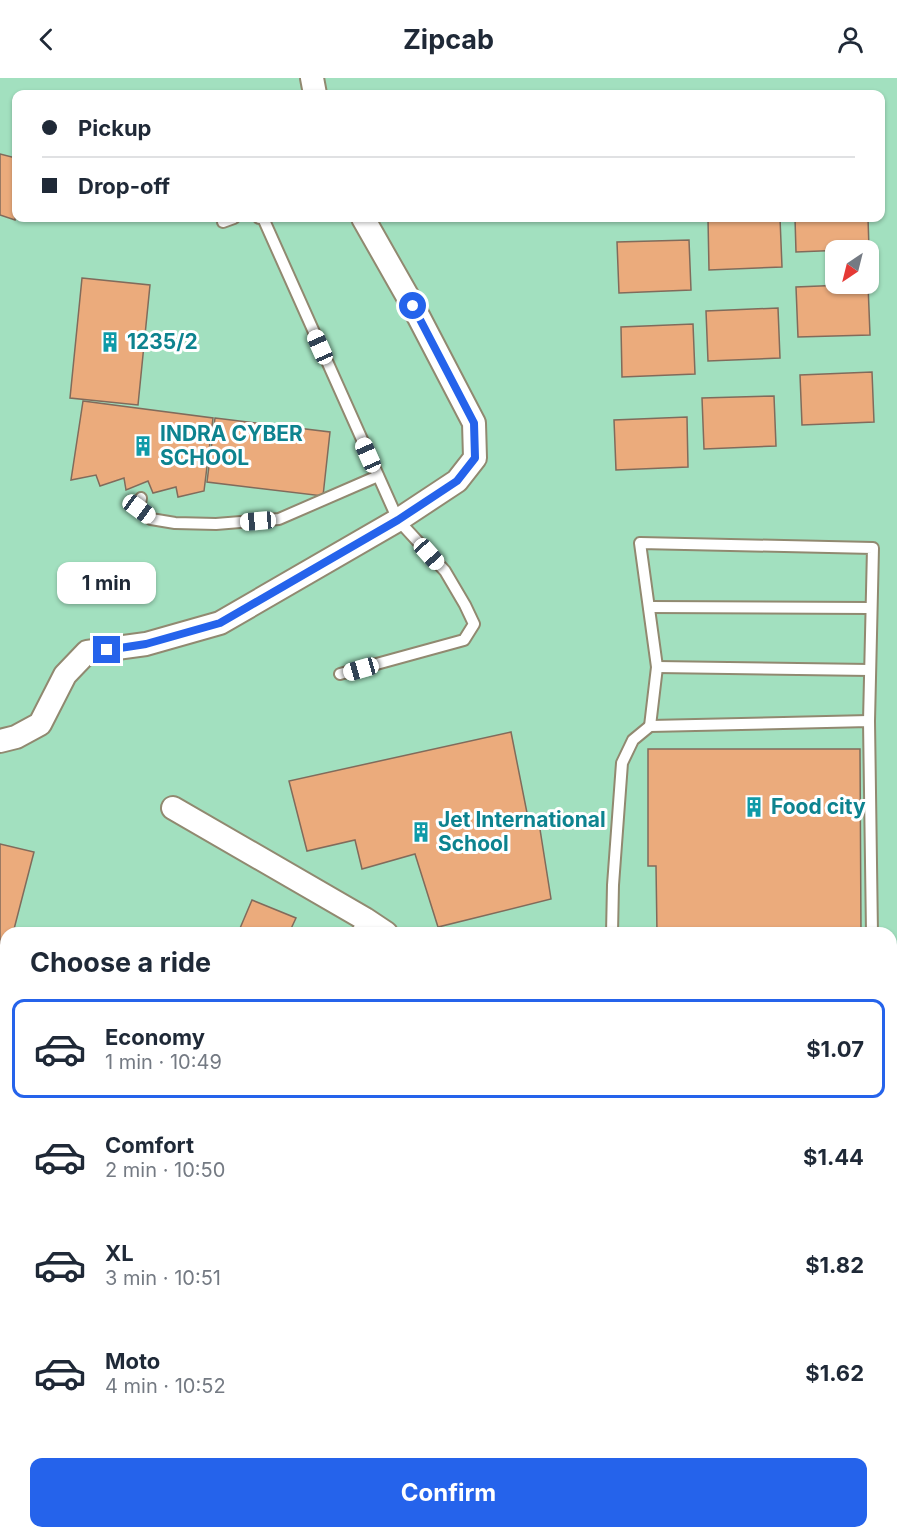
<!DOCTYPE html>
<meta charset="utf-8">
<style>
:root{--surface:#fff;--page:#f2f2f3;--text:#1f2937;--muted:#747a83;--line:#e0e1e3;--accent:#2563eb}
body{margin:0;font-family:Inter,sans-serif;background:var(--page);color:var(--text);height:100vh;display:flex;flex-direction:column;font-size:22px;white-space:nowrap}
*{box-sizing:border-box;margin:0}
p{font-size:20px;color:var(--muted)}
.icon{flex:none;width:33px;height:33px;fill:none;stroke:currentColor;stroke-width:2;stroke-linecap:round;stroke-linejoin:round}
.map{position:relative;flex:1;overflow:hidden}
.details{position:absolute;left:0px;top:849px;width:897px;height:612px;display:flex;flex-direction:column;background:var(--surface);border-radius:18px 18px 0 0;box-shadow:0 2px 4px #0004}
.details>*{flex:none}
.guide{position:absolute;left:12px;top:12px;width:873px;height:132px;border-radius:12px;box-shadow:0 2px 4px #0004;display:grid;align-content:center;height:132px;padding:0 30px;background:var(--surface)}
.needle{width:39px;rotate:215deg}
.controls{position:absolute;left:825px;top:162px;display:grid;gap:12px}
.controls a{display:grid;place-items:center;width:54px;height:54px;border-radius:12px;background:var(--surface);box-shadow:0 2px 4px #0004;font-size:30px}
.end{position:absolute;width:27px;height:27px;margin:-14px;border:8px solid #2563eb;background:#fff;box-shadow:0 0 0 3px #fff}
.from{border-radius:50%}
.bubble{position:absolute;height:42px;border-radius:12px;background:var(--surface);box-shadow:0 2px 4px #0004;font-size:20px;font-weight:700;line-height:42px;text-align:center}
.car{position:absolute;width:18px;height:36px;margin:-18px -9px;border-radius:8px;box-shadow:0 0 4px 2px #0007;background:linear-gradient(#fff 24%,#345 0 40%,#fff 0 76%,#345 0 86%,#fff 0)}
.guide b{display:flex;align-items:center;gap:21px;height:57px;font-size:22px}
.guide b+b{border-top:2px solid var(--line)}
.guide i{width:15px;height:15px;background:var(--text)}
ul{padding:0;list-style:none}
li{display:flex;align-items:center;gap:18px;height:99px;margin:0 12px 9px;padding:0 18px;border:3px solid transparent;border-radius:12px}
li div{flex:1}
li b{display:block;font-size:22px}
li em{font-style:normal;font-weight:700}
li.current{border-color:var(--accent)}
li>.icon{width:54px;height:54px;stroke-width:1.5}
h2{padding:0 30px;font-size:27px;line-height:72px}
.button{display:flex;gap:12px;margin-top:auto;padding:12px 30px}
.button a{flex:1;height:69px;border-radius:12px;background:var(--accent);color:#fff;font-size:24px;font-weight:700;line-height:69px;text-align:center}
header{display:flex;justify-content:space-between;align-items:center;height:78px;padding:0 30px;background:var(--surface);font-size:27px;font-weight:700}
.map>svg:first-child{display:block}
.green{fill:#a2e0bf;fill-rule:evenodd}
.building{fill:#ebab7c;stroke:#816b5b;stroke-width:1.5}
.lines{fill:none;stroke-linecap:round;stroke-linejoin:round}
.lane-casing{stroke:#918970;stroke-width:14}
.street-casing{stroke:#918970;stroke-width:26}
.lane{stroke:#fff;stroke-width:10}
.street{stroke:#fff;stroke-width:22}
.route{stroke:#2563eb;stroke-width:8}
.labels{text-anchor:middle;stroke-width:6;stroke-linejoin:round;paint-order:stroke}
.culture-label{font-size:21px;font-weight:bold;fill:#0d838f;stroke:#fff;text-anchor:start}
</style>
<header><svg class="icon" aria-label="back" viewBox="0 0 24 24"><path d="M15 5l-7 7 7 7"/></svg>Zipcab<svg class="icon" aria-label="person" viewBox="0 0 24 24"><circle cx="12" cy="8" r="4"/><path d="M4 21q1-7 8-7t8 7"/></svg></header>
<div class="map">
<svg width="897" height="1461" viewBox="0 0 897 1461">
<rect width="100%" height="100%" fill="#faf1d6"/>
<path class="green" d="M0,0h897v1461h-897zM16,16h864v124h-864zM836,172h32v34h-32zM6,855h885v600h-885z"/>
<g class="building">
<polygon points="0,76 16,80 16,135 15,142 0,137"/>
<polygon points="780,140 782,189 709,192 708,141"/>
<polygon points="795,140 868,140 869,171 796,174"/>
<polygon points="689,162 691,212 619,215 617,164"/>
<polygon points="82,200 150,207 138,327 70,320"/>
<polygon points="868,206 870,257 798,259 796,209"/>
<polygon points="778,230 780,280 708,283 706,233"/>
<polygon points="693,246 695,296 622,299 621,249"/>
<polygon points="872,294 874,344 802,347 800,297"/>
<polygon points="774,318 776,368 704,371 702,320"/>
<polygon points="83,323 213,340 204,413 178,419 176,409 153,415 148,403 126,412 124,400 100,408 96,397 71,402"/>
<polygon points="687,339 688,389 616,392 614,342"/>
<polygon points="215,340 330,354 323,418 207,404"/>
<polygon points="511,654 529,745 539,745 551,821 438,849 415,776 362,791 355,762 307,773 289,703"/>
<polygon points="648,671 860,671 861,855 657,855 656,788 648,788"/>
<polygon points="0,766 34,774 13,855 6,855 6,883 0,906"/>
<polygon points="252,822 296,840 289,855 238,855"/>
<polygon points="0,1012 6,1014 6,1145 0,1169"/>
<polygon points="158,1455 384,1455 384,1461 159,1461"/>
<polygon points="384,1455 476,1455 470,1461 384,1461"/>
</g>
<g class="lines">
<g class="lane-casing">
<g id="lane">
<polyline points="259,140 263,140 398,442 445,493 465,527 474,546 464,562 340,596"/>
<polyline points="223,144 234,140"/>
<polyline points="141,420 139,431 151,441 175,445 216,446 279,441 378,398"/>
<polyline points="649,529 871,530"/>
<polyline points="657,589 870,592"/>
<polyline points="650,648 657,589 640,465 873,470 869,643"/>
<polyline points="356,855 365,841"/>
<polyline points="612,855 613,807 622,685 633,662 650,648 869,643 872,855"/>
<polyline points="587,1461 587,1455"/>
</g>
</g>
<g class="street-casing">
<g id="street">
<polyline points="312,0 315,16"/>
<polyline points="0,663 16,659 40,646 65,597 87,574 146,566 220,545 398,442 457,403 475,380 474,345 413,228 363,140"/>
<polyline points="173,730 365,841 386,855"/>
<polyline points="891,1449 897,1449"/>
<polyline points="117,1455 117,1461"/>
<polyline points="534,1461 534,1455"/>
<polyline points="851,1461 862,1455"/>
</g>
</g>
<use href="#lane" class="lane"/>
<use href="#street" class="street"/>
</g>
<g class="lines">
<polyline class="route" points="107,572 146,566 220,545 398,442 457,403 475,380 474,345 413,228"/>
</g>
<defs>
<g id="building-bare" transform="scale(1.62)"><path d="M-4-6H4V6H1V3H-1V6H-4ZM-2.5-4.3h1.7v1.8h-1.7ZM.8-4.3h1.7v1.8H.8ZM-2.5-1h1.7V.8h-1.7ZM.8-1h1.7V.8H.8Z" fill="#0f9aa8" stroke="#fff" stroke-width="2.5" paint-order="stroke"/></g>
</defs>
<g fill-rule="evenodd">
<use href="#building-bare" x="110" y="264"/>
<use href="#building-bare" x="143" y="368"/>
<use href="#building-bare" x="754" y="729"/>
<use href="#building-bare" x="421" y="754"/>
</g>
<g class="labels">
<g class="culture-label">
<text x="127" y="271">1235/2</text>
<text x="160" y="363">INDRA CYBER<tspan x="160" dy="24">SCHOOL</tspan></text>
<text x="771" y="736">Food city</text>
<text x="438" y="749">Jet International<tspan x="438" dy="24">School</tspan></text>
</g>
</g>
</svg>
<div class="controls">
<a><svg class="needle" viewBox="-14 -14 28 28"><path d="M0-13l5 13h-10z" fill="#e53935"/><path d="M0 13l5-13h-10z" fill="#747a83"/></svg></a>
</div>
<i class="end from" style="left:413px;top:228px"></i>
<i class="end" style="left:107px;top:572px"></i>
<div class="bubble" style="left:57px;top:484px;width:99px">1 min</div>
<i class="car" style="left:320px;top:269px;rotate:336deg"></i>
<i class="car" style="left:368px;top:377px;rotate:336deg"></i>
<i class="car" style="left:139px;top:431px;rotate:126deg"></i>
<i class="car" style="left:258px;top:443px;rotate:265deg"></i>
<i class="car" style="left:429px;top:476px;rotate:138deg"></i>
<i class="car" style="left:361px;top:591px;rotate:254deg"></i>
<div class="guide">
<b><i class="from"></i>Pickup</b>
<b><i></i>Drop-off</b>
</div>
<section class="details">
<h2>Choose a ride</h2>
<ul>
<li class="current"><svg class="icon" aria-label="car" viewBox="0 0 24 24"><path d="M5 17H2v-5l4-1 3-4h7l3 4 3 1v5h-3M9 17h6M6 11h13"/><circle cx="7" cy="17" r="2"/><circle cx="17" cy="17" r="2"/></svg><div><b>Economy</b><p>1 min · 10:49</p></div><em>$1.07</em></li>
<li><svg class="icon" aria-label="car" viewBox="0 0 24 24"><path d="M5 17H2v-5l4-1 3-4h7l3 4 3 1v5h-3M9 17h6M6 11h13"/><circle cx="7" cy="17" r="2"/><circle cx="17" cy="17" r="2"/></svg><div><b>Comfort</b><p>2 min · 10:50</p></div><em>$1.44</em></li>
<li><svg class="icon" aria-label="car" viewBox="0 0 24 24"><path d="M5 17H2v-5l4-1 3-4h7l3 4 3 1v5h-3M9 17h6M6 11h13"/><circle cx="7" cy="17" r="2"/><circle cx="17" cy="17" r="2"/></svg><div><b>XL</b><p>3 min · 10:51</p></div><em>$1.82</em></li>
<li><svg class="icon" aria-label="car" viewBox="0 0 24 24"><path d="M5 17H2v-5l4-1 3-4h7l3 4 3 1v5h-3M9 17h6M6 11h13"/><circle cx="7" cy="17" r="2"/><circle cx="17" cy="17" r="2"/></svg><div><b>Moto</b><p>4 min · 10:52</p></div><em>$1.62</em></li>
</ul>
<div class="button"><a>Confirm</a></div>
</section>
</div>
